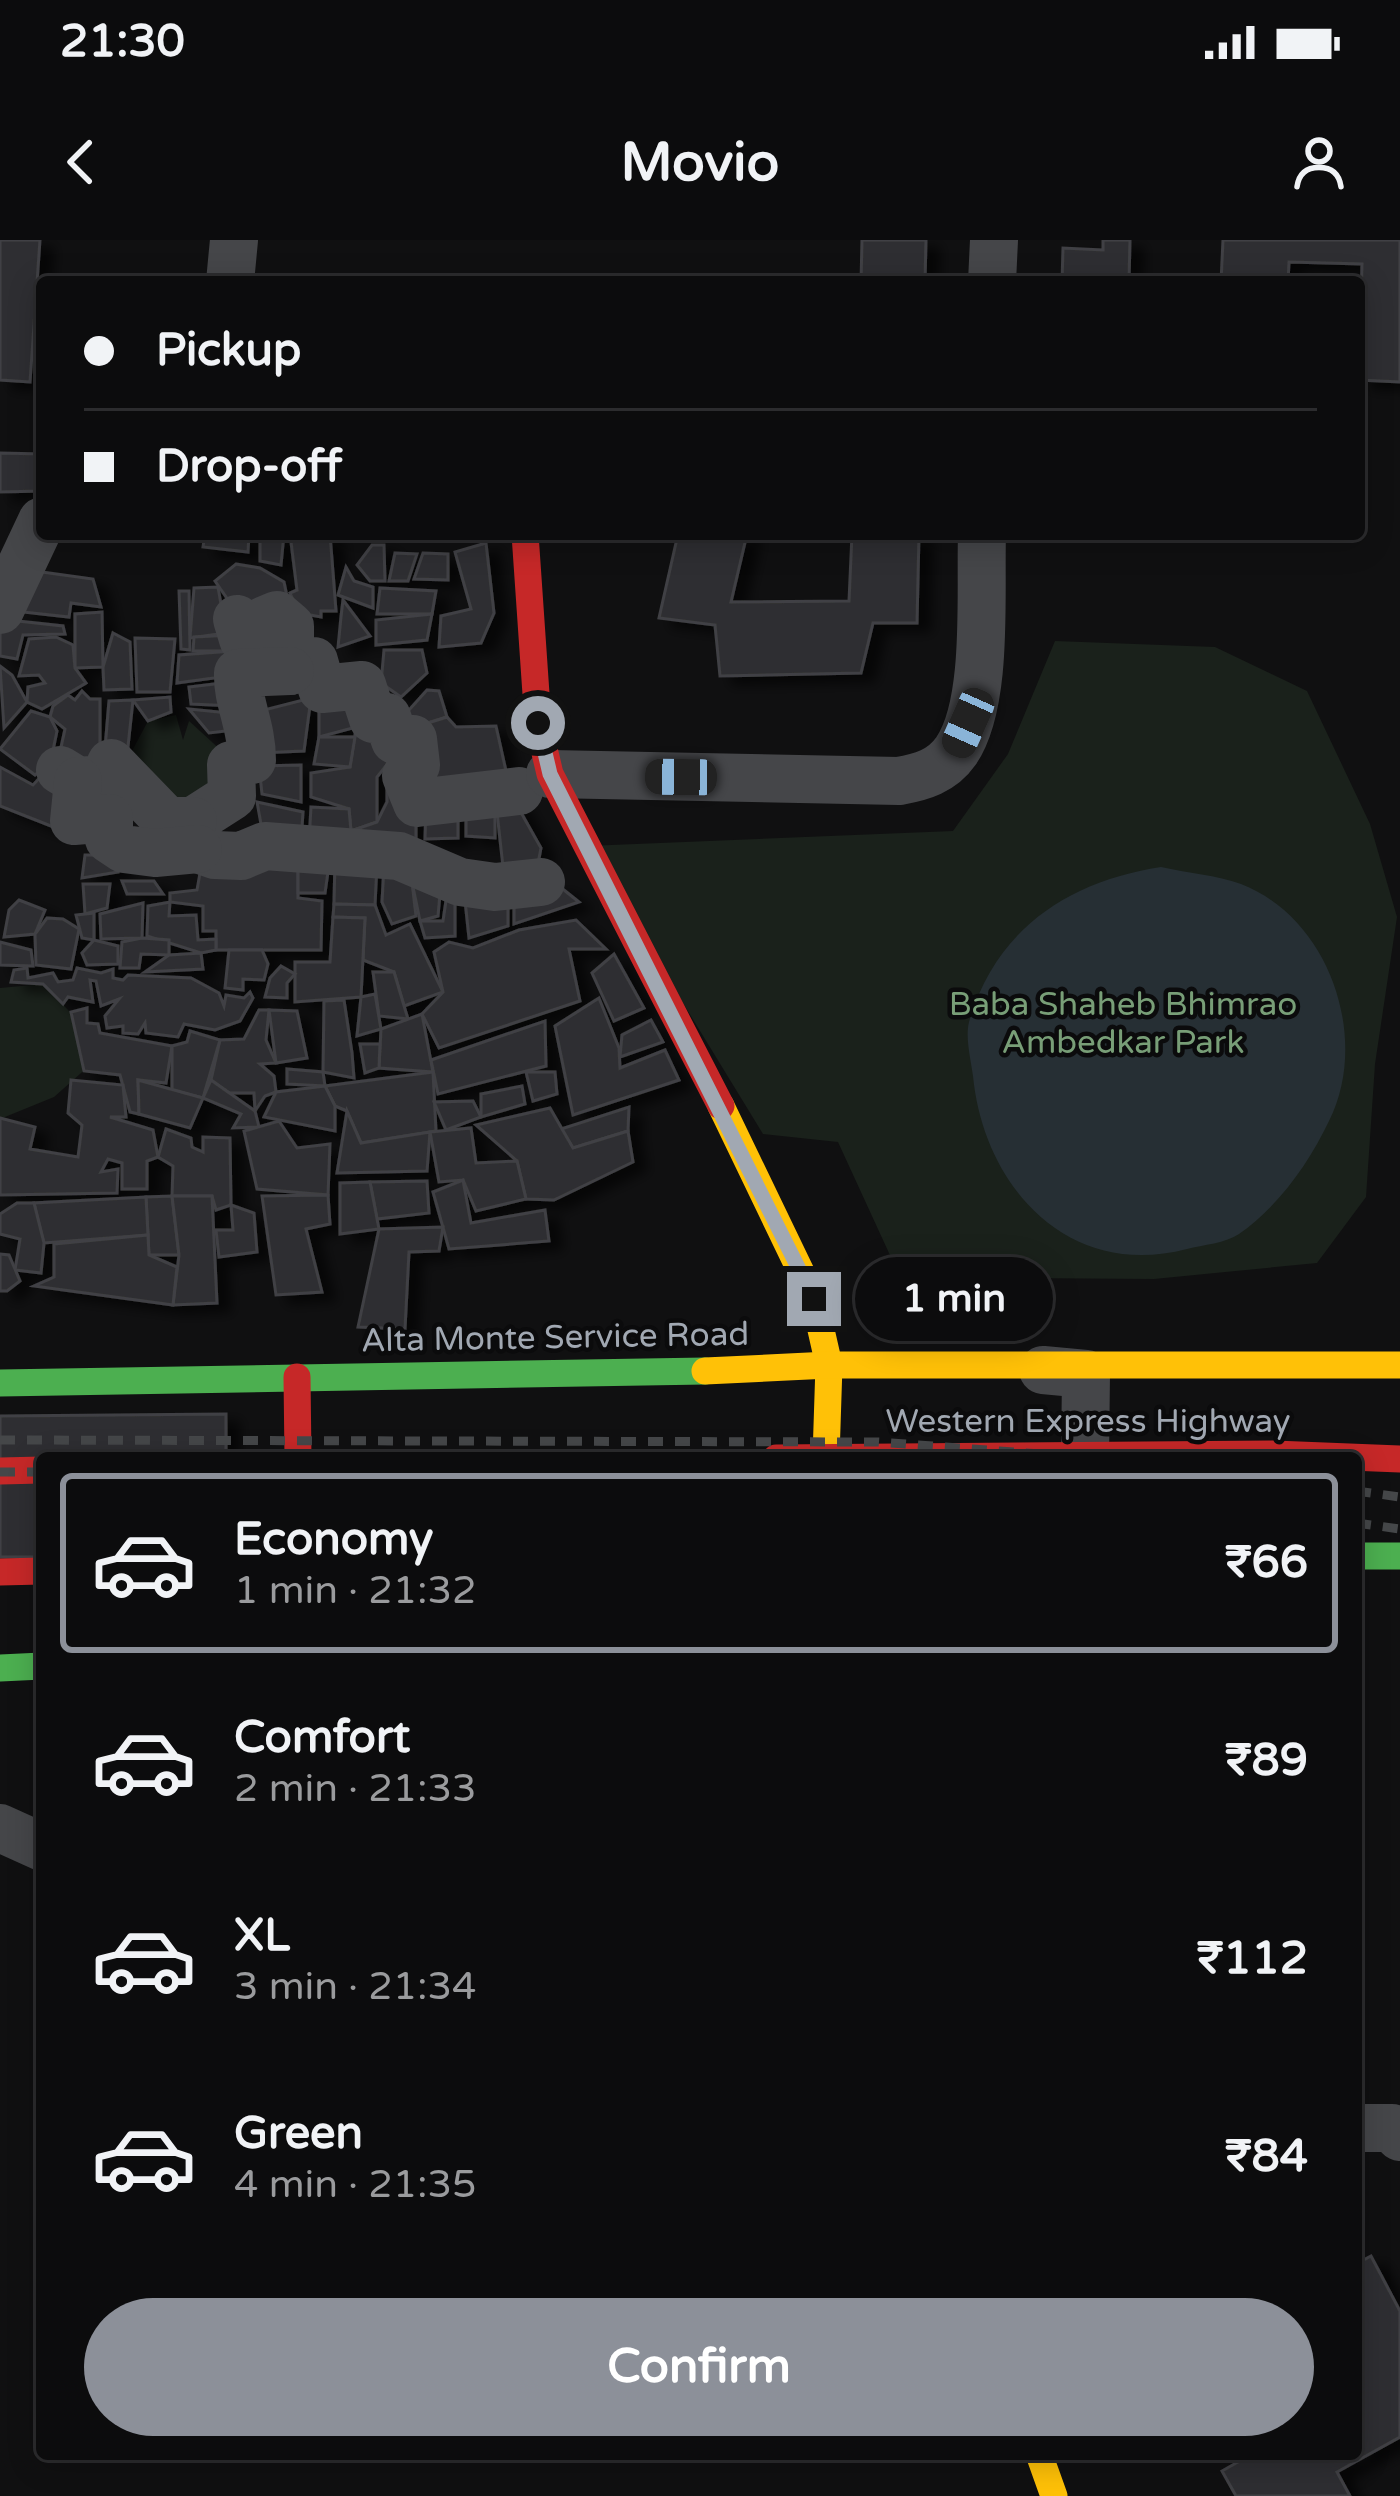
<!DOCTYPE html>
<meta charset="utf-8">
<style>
:root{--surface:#0c0c0d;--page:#151516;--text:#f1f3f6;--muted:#9a9b9d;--line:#2c2c2e;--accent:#8c9099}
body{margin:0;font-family:"Varela Round",sans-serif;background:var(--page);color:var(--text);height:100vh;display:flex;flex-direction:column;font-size:45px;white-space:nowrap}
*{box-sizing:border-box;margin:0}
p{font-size:39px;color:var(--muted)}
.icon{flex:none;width:66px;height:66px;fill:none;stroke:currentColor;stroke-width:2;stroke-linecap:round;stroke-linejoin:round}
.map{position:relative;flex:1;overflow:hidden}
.panel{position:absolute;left:36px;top:1212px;width:1326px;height:1008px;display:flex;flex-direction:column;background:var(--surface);border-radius:12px;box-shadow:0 6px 30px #0003,0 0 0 3px var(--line)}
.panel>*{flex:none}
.top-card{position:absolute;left:36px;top:36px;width:1329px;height:264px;border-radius:12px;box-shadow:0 6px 30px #0003,0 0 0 3px var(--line);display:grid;align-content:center;height:264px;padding:0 48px;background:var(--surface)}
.end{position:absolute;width:54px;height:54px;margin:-27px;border:15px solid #a1a8b2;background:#111;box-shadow:0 0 0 6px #111}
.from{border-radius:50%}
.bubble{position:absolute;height:84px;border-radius:42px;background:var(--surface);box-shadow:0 6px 30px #0003,0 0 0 3px var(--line);font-size:39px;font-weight:700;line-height:84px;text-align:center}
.car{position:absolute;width:36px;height:72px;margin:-36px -18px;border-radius:15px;box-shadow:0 0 9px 3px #0007;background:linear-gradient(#222 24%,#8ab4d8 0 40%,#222 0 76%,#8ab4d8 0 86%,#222 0)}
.top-card b{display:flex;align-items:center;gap:42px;height:114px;font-size:45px}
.top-card b+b{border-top:3px solid var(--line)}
.top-card i{width:30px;height:30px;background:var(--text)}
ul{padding:21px 0 0;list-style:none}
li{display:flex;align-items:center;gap:36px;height:180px;margin:0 24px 18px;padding:0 24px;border:6px solid transparent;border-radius:12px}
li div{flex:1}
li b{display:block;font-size:45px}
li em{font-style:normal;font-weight:700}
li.active{border-color:var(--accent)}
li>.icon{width:108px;height:108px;stroke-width:1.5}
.primary-button{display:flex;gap:24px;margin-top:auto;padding:24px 48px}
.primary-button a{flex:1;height:138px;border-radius:72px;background:var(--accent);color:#fff;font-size:48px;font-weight:700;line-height:138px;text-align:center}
.status{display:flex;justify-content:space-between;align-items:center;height:84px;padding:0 60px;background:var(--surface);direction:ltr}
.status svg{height:33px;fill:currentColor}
header{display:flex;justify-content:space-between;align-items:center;height:156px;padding:0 48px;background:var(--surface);font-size:54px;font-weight:700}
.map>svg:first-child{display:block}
.green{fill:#1a211b}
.water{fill:#262f34}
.building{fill:#2f2f31;stroke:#404144;stroke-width:3;filter:url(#shadow)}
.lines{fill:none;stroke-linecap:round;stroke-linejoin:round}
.street{stroke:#454649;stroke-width:48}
.fast{stroke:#4caf50;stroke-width:27}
.slow{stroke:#ffc107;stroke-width:27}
.jam{stroke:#c62828;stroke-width:27}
.rail{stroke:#454749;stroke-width:9;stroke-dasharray:15 12;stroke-linecap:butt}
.route{stroke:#a1a8b2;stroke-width:15}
.labels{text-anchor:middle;stroke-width:9;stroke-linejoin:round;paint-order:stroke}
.park-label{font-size:33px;fill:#789e77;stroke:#0b0b0c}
.street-label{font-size:33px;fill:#a1a8b2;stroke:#0b0b0c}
</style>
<div class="status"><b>21:30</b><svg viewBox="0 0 49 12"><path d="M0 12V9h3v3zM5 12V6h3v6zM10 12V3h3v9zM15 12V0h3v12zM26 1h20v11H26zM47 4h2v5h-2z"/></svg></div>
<header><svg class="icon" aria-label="back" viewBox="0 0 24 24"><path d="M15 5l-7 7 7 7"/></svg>Movio<svg class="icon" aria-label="person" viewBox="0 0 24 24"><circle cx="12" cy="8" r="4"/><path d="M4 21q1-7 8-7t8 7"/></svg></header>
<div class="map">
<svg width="1400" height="2256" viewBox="0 0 1400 2256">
<defs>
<filter id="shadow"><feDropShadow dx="13" dy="8" stdDeviation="6" flood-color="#0009"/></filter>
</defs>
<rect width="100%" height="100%" fill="#101011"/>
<g class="green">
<polygon points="1055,401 1215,407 1307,451 1370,584 1397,677 1375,824 1366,957 1317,1023 1154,1039 900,1037 838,902 763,894 587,606 953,591 1008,514"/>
<polygon points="176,475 183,500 189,481 224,513 222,535 181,572 132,511 148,481"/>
<polygon points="43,744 70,772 90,825 54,857 0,879 0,748"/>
</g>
<path class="water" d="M1161,627c26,6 56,8 80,17 90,35 129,156 88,237 -20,42 -51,86 -90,113 -13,9 -36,11 -52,15 -118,31 -203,-61 -214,-173 -2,-16 -8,-38 -4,-54 27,-94 101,-141 192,-155z"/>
<g class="building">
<polygon points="0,0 40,0 30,142 0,140"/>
<polygon points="862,0 926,0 925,42 861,42"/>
<polygon points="1103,0 1130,0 1129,42 1062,42 1063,8 1103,10"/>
<polygon points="1223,0 1400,0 1400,142 1359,140 1362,24 1289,22 1288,42 1221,42"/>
<polygon points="0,213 42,214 42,251 0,252"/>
<polygon points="205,294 249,294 248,312 203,307"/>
<polygon points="260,294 284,294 281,325 260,321"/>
<polygon points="290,294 330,294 336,371 321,371 321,377 299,373 290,353 297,350"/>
<polygon points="678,294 747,294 731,362 849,361 852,294 919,294 917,383 873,383 861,433 720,436 715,385 659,378"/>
<polygon points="486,303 494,373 481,403 439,407 441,376 471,369 455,312"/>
<polygon points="372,305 384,305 385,341 370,341 357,325"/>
<polygon points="395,313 417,314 408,341 389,341"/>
<polygon points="423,313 448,314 448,340 414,339"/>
<polygon points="236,324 260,328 284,342 290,371 240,377 215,341"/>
<polygon points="346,327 354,341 373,347 373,368 338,355"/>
<polygon points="42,332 93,339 101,367 71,363 69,377 23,372"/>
<polygon points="218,347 226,393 190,398 194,348"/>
<polygon points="380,348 436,351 432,374 377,374"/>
<polygon points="179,351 189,351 190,410 181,409"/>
<polygon points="343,360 370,396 338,407 341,377"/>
<polygon points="102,372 103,427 75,428 75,374"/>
<polygon points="432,374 427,400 376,405 376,380"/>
<polygon points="18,381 63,386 65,394 23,395 17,419 0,416 0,392"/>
<polygon points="113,393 130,402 132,449 104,450 103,427"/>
<polygon points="232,395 233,411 193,411 194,397"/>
<polygon points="56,397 73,405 75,428 86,443 42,469 27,462 28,447 45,443 39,435 19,436 29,399"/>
<polygon points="135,398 175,399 170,452 137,452"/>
<polygon points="384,410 422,410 427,433 401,457 381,443"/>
<polygon points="233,411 229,436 177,443 179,415"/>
<polygon points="0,426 12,435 27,462 4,488"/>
<polygon points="231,442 233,466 191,464 189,447"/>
<polygon points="427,450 439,451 447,477 415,487 399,481"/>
<polygon points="82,451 90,459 100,459 100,513 92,538 58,521 65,489 50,477 53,466 68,455 75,460"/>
<polygon points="356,454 364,485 319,497 319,459"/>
<polygon points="170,457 171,472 148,481 133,460"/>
<polygon points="311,458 304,511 259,513 252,473"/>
<polygon points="133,460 126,525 104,520 109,461"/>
<polygon points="189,469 229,473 226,491 209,493"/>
<polygon points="31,471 50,477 57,491 51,520 35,535 0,509"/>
<polygon points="447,477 456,487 496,486 508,540 425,563 415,487"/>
<polygon points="356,489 403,523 389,522 377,537 377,582 351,591 349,569 311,557 311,533 350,527"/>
<polygon points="319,497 355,497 350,527 314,524"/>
<polygon points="301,525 301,562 262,554 259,526"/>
<polygon points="0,527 33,545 47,530 72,550 56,588 0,566"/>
<polygon points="387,537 416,565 416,614 309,602 311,567 349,569 351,591 377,582 387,562"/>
<polygon points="495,554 514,560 541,608 536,634 504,636"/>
<polygon points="257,562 303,572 301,602 264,601"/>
<polygon points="458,567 458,598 425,599 426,568"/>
<polygon points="466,567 495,567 495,598 466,596"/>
<polygon points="85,615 118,615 118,632 82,638"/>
<polygon points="203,616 298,619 298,658 322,661 321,710 216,710 216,691 203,691 203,666 170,662 170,653 197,650"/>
<polygon points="330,618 325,653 298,653 298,619"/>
<polygon points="335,619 377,624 375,665 334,664"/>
<polygon points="384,626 412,642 416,676 392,684 382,662"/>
<polygon points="122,641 154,641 163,654 127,654"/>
<polygon points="412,642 441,643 438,676 420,681"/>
<polygon points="83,644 110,644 107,668 85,674"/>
<polygon points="559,646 579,662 514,684 514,654"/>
<polygon points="448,647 455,648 455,696 425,698 420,681 443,681"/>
<polygon points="464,651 508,652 508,686 469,698"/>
<polygon points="19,660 45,670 35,694 4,697 9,670"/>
<polygon points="170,662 169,676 196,675 198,700 216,699 216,710 201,713 147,696 148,666"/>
<polygon points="143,663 142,698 101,699 100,674"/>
<polygon points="334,664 375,665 386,695 410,684 443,752 404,766 394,732 363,720 365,678 333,677"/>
<polygon points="94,673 94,700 82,698 76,675"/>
<polygon points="333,677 365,678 361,757 295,762 295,722 330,722"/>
<polygon points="47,678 63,679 79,689 71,729 36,725 35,694"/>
<polygon points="576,680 606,709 569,709 580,761 439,808 422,774 443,752 434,712 449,702 473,708 519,690"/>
<polygon points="142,698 169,700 169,715 141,714 139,728 120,728 122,702"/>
<polygon points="94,700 118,706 118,724 87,725 82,713"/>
<polygon points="0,702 31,710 33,726 0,725"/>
<polygon points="229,710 262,710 268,724 264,740 243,739 243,750 225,748"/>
<polygon points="201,713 203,729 145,732 169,715"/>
<polygon points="614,714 644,768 614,781 592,733"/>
<polygon points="281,726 295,734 287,743 287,758 265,757 270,738"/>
<polygon points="27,728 28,738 53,733 58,742 73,740 77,728 101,733 113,729 113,738 123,740 128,735 191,738 219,753 224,766 226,755 244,758 250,752 253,758 240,781 215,790 184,784 178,797 146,793 145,783 138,794 123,793 123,786 107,788 105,776 119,759 101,766 96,741 90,740 93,762 68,757 63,764 43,744 11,742 14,730"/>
<polygon points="373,732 394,732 408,779 379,776"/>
<polygon points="375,754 381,789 357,796 361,757"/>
<polygon points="599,758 619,808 620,828 665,810 679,840 573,875 555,786"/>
<polygon points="344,760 352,813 354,838 323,832 324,761"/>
<polygon points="87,768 87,783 98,784 100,793 172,806 166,843 138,840 139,874 130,872 120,835 84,831 71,772"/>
<polygon points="259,770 269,770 266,800 276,823 260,824 274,836 276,852 265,856 255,871 254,853 229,853 211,840 220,800 244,799"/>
<polygon points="269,770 297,771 307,818 276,823"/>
<polygon points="422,774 433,832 379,828 381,789"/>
<polygon points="651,780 663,802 620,817 622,795"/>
<polygon points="545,781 546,826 438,854 431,820"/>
<polygon points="190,791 220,800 203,858 172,850 172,806 187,802"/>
<polygon points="360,804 380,804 379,828 365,833"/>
<polygon points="287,829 323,832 325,846 287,844"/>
<polygon points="433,832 436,891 361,903 347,871 335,866 325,846"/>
<polygon points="526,832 555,832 557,854 533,861"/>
<polygon points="71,840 123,845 126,877 110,877 153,890 158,917 147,921 147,949 122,949 122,923 108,919 101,932 118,929 117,953 0,955 0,878 35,887 30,909 78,917 82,885 68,873"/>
<polygon points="138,840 203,858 190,888 139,874"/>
<polygon points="211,840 255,871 259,887 233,888 241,874 203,858"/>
<polygon points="325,846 335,866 335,891 264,877 276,852"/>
<polygon points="522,846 525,864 481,877 481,854"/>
<polygon points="473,861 481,877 446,890 434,862"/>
<polygon points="629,867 628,891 573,908 561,889"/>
<polygon points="550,868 573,908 628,891 633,922 554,960 526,959 517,921 476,885"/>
<polygon points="347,871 361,903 430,892 427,931 337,933"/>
<polygon points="279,881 297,908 330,904 328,955 257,949 244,891"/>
<polygon points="471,888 476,923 517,921 526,959 476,971 463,940 439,942 430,892"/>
<polygon points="166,889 191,898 192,907 203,912 203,897 230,898 231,965 216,970 212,956 172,956 173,926 158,917"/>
<polygon points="463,940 471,983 545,970 549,1001 449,1009 433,952"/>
<polygon points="427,941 429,973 377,979 370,942"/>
<polygon points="370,942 379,989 340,994 340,943"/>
<polygon points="328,955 330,984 306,989 322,1052 276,1055 262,956"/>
<polygon points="172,956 179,1015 149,1015 146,957"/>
<polygon points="172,956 212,956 217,1063 173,1065 179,1015"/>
<polygon points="146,957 148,995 44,1003 34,963"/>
<polygon points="17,963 34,963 44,1003 41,1033 15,1030 20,999 0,994 0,974"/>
<polygon points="231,965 254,973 257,1012 219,1017 216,990 233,990"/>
<polygon points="443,987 439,1011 409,1012 405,1089 358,1087 379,989"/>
<polygon points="148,995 149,1015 177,1027 173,1065 34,1046 54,1037 54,1004"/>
<polygon points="0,1014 9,1015 20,1041 7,1051 0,1051"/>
<polygon points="226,1174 226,1218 42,1218 42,1317 0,1317 0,1176"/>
<polygon points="1371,2016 1400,2071 1400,2197 1337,2232 1350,2256 1236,2256 1222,2231 1252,2214 1356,2214 1356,2024"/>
</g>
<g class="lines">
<g class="street">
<polyline points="230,42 234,0"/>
<polyline points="992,42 994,0"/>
<polyline points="0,370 42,281"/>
<polyline points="237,379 243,399 265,397 265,380 277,375 290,386 290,431 314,421 322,449 362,445 373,479 387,477 395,500 413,499 416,525 406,536 417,563 519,551"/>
<path d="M290,431l-52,2c-1,29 14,52 14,87l-21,5 1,31 -39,25 5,28 17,6 26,1 24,-10 134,10 61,26 35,5 46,-5"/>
<polyline points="60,530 78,541 104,539 111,523 167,581 193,581"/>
<path d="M550,534l349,7c23,-4 43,-10 57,-30 33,-48 24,-159 26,-217"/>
<polyline points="78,541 74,581 109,578 109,599 124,609 155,613 198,609"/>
<polyline points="1043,1130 1086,1134 1085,1218"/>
<polyline points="0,1588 42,1607"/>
<polyline points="1356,1888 1392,1888 1400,1897"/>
</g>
<g class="fast">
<polyline points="0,1143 705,1131"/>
<polyline points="1356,1316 1400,1316"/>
<polyline points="0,1428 42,1426"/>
</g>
<g class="slow">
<polyline points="721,866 814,1059 829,1125 826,1217"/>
<polyline points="705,1131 829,1125 1400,1125"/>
<polyline points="1039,2214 1054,2256"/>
</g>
<g class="jam">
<polyline points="525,294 538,483 550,534 721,866"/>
<polyline points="297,1137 298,1218"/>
<polyline points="776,1218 1274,1214 1400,1219"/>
<polyline points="0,1231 42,1230"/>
<polyline points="0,1332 42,1331"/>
</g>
<g class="rail">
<polyline points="0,1200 878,1202 1095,1218"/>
<polyline points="0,1232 42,1232"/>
<polyline points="1356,1251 1400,1257"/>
<polyline points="1356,1283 1400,1289"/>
</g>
</g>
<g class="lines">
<polyline class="route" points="538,483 550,534 814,1059"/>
</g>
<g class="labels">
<g class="park-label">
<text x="1123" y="775">Baba Shaheb Bhimrao<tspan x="1123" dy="38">Ambedkar Park</tspan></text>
</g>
<g class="street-label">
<text transform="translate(555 1096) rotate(-1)" y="12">Alta Monte Service Road</text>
<text x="1088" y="1192">Western Express Highway</text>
</g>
</g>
</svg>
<i class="end from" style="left:538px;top:483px"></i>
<i class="end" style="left:814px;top:1059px"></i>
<div class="bubble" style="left:855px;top:1017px;width:198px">1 min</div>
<i class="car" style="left:968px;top:483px;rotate:204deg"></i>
<i class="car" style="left:681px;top:537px;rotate:271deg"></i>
<div class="top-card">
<b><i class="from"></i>Pickup</b>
<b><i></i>Drop-off</b>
</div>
<section class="panel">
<ul>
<li class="active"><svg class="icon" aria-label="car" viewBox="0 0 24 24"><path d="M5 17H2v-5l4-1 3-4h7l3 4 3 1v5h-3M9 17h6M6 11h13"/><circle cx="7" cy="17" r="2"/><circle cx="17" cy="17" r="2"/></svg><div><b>Economy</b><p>1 min · 21:32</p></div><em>₹66</em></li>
<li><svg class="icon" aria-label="car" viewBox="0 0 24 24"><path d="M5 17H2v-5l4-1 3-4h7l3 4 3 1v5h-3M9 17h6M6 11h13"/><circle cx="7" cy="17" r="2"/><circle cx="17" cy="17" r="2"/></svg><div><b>Comfort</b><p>2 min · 21:33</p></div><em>₹89</em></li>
<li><svg class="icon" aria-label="car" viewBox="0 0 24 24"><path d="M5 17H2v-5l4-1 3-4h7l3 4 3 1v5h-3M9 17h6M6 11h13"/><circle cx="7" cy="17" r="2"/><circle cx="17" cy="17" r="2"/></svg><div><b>XL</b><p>3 min · 21:34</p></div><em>₹112</em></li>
<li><svg class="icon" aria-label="car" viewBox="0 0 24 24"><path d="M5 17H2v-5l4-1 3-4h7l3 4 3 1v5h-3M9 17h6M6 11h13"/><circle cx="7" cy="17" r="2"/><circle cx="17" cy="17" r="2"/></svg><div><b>Green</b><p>4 min · 21:35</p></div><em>₹84</em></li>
</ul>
<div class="primary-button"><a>Confirm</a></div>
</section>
</div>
